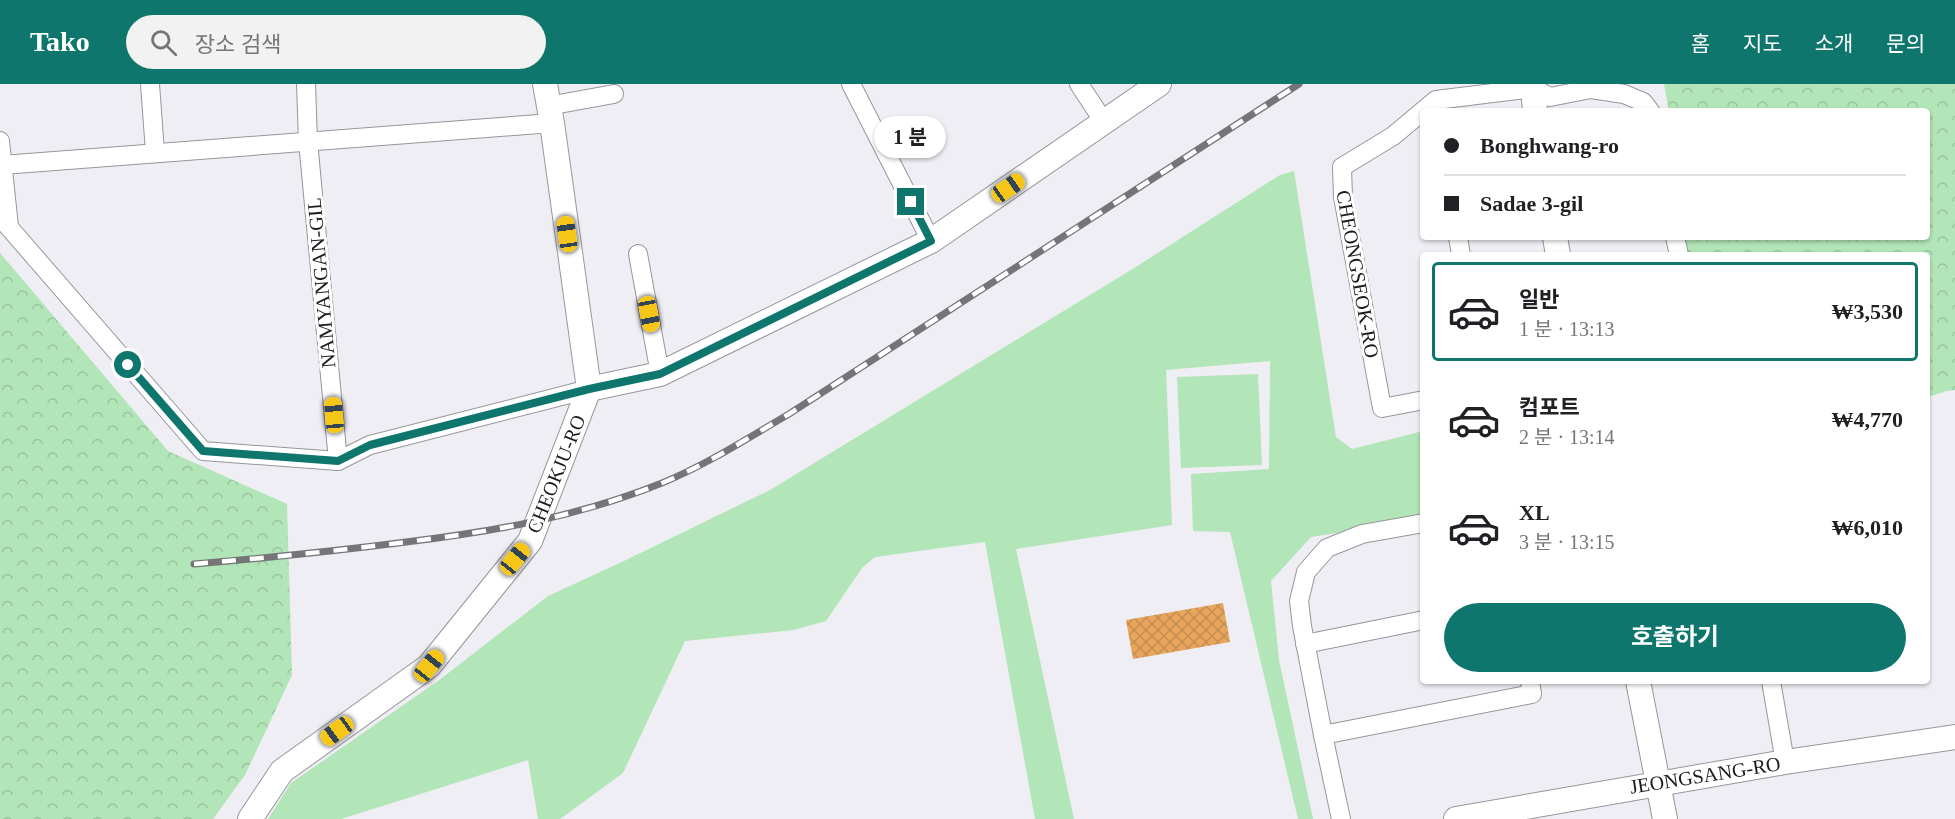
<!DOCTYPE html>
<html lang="ko">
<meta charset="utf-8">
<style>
:root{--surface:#fff;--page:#f2f2f2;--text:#202124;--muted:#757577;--line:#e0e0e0;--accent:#0f766e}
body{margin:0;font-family:"Times New Roman","Noto Sans KR",serif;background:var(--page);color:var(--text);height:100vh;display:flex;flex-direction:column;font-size:22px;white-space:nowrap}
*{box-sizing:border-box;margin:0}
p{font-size:20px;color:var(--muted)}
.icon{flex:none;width:33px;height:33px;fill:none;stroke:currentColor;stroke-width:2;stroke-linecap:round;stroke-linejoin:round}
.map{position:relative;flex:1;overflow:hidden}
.side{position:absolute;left:1420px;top:168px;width:510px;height:432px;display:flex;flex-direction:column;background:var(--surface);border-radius:6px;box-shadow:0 2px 4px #0004}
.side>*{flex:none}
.top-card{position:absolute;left:1420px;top:24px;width:510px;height:132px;border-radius:6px;box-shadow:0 2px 4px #0004;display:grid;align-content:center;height:132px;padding:0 24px;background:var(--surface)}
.end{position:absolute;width:27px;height:27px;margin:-14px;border:8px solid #0f766e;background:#fff;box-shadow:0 0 0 3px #fff}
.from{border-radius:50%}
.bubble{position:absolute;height:42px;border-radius:21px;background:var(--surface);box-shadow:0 2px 4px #0004;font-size:20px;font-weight:700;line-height:42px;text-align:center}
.car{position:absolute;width:18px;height:36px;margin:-18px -9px;border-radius:8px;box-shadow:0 0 4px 2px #0007;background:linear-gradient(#f5c518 24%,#345 0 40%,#f5c518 0 76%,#345 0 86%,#f5c518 0)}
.top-card b{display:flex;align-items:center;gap:21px;height:57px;font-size:22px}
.top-card b+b{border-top:2px solid var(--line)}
.top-card i{width:15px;height:15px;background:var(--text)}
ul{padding:10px 0 0;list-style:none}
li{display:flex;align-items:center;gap:18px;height:99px;margin:0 12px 9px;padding:0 12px;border:3px solid transparent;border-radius:6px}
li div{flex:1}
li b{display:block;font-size:22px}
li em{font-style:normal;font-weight:700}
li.current{border-color:var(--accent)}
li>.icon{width:54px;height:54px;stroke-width:1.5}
.action{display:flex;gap:12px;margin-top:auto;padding:12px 24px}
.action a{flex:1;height:69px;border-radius:36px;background:var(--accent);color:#fff;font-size:24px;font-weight:700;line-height:69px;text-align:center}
header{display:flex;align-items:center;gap:36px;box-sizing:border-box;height:84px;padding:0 30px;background:var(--accent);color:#fff}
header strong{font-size:28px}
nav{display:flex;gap:33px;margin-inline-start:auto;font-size:21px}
.search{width:420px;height:54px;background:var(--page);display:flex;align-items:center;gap:15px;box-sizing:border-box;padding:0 21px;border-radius:33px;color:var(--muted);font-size:22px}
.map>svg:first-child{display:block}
.grass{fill:#b2e5b7}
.forest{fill:url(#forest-crowns)}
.building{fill:url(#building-cross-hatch)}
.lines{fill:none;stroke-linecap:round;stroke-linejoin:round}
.minor-casing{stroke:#96969b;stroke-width:20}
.tertiary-casing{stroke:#96969b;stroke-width:26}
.minor{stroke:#fff;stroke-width:18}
.tertiary{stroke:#fff;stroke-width:24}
.rail-casing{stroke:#757579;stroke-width:7}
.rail{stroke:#fff;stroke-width:4.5;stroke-dasharray:14;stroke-linecap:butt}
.route{stroke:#0f766e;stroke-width:8}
.labels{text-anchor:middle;stroke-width:6;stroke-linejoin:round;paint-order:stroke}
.street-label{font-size:20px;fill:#1b1b1d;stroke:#fff}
</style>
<header>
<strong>Tako</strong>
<div class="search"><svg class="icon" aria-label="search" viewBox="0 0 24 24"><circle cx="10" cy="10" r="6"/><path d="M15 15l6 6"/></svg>장소 검색</div>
<nav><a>홈</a><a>지도</a><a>소개</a><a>문의</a></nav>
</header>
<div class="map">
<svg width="1955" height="735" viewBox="0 0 1955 735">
<defs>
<pattern id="forest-crowns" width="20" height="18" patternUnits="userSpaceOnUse" patternTransform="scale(1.5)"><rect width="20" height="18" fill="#b2e5b7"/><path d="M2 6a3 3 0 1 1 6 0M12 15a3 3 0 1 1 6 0" fill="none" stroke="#98c49d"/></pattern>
<pattern id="building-cross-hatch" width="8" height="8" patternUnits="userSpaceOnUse" patternTransform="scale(1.5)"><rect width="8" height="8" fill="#e8a65c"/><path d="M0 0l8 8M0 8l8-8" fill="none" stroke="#c68e50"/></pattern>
</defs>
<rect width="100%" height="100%" fill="#eeeef4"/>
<g class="grass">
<polygon points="1294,87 1336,353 1352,365 1423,347 1423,436 1311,453 1271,497 1279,576 1313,735 1298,735 1230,448 1193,447 1191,390 1269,385 1270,277 1166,286 1172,441 1016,465 1074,735 1035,735 985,458 875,473 862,484 826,537 794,546 685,557 623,689 560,735 538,735 528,676 341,735 268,735 291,699 438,597 548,512 624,477 770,406 1131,186 1280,91"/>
<polygon points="1258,290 1262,381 1181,384 1177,293"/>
</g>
<g class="forest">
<polygon points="1664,0 1955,0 1955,306 1947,307 1928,313 1928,171 1684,171 1678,153 1928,153 1928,27 1669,27"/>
<polygon points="0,169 168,367 287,420 292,591 245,691 213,735 0,735"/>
</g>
<polygon class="building" points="1223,519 1230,558 1133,575 1126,536"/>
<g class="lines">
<g class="minor-casing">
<g id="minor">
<polyline points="150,0 155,68"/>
<polyline points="306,0 308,57 338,377"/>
<polyline points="851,0 931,157"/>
<polyline points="1079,0 1104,38"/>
<polyline points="548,22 614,10"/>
<polyline points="0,57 9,143"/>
<polyline points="2,81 552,39"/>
<polyline points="0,133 203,367 338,377 370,361 589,305"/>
<polyline points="1458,153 1461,171"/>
<polyline points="1675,153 1679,171"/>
<polyline points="638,170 660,290"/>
<polyline points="1424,316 1382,324 1343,113 1342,83 1393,52 1436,16 1533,4 1550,13 1591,5 1624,10 1643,18 1650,27"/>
<polyline points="1305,560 1424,536"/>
<polyline points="1771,597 1785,678"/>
<polyline points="1323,651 1302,542 1299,517 1306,488 1327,464 1362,450 1424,439"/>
<polyline points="1341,735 1323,651 1532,610 1530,597"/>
</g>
</g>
<g class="tertiary-casing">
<g id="tertiary">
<polyline points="1528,0 1533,4 1535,27"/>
<polyline points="1555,153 1558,171"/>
<polyline points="589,305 660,290 931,157 1159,0"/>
<polyline points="1638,597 1665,735"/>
<polyline points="250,735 282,687 429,582 530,457 589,305 552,39 545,0"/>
<polyline points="1456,735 1785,678 1955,653"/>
</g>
</g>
<use href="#minor" class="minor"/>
<use href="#tertiary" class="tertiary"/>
<g class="rail-casing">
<path id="rail" d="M194,480c71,-6 142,-13 212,-22 90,-11 171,-25 256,-59 44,-18 86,-45 127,-69l510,-330"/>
</g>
<use href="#rail" class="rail"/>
</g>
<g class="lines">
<polyline class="route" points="128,281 203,367 338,377 370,361 589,305 660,290 931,157 911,118"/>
</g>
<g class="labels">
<g class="street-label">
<text transform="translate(1358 190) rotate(80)" y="7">CHEONGSEOK-RO</text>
<text transform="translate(321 199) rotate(-95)" y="7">NAMYANGAN-GIL</text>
<text transform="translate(556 390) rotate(-68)" y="7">CHEOKJU-RO</text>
<text transform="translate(1705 691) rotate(-9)" y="7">JEONGSANG-RO</text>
</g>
</g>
</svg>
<i class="end from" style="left:128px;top:281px"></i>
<i class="end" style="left:911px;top:118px"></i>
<div class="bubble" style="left:874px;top:32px;width:72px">1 분</div>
<i class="car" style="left:1008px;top:104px;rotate:55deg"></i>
<i class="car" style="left:567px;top:150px;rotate:352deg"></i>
<i class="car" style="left:649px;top:230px;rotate:169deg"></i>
<i class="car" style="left:334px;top:331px;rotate:355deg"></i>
<i class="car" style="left:515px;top:475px;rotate:39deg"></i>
<i class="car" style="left:429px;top:582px;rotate:39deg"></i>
<i class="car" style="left:337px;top:647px;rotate:234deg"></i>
<div class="top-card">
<b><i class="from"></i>Bonghwang-ro</b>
<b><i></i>Sadae 3-gil</b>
</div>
<section class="side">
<ul>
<li class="current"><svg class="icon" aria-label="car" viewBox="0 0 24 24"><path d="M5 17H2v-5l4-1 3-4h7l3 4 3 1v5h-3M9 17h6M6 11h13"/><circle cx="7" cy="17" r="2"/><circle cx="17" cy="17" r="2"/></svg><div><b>일반</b><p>1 분 · 13:13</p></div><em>₩3,530</em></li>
<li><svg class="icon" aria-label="car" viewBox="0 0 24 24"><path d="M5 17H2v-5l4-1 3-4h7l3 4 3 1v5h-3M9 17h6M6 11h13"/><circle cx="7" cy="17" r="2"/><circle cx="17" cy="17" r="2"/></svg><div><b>컴포트</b><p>2 분 · 13:14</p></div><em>₩4,770</em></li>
<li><svg class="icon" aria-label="car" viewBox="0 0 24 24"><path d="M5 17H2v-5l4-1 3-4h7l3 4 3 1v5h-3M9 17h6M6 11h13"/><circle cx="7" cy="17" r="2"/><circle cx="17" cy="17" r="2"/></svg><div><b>XL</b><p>3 분 · 13:15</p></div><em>₩6,010</em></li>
</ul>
<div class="action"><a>호출하기</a></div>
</section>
</div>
